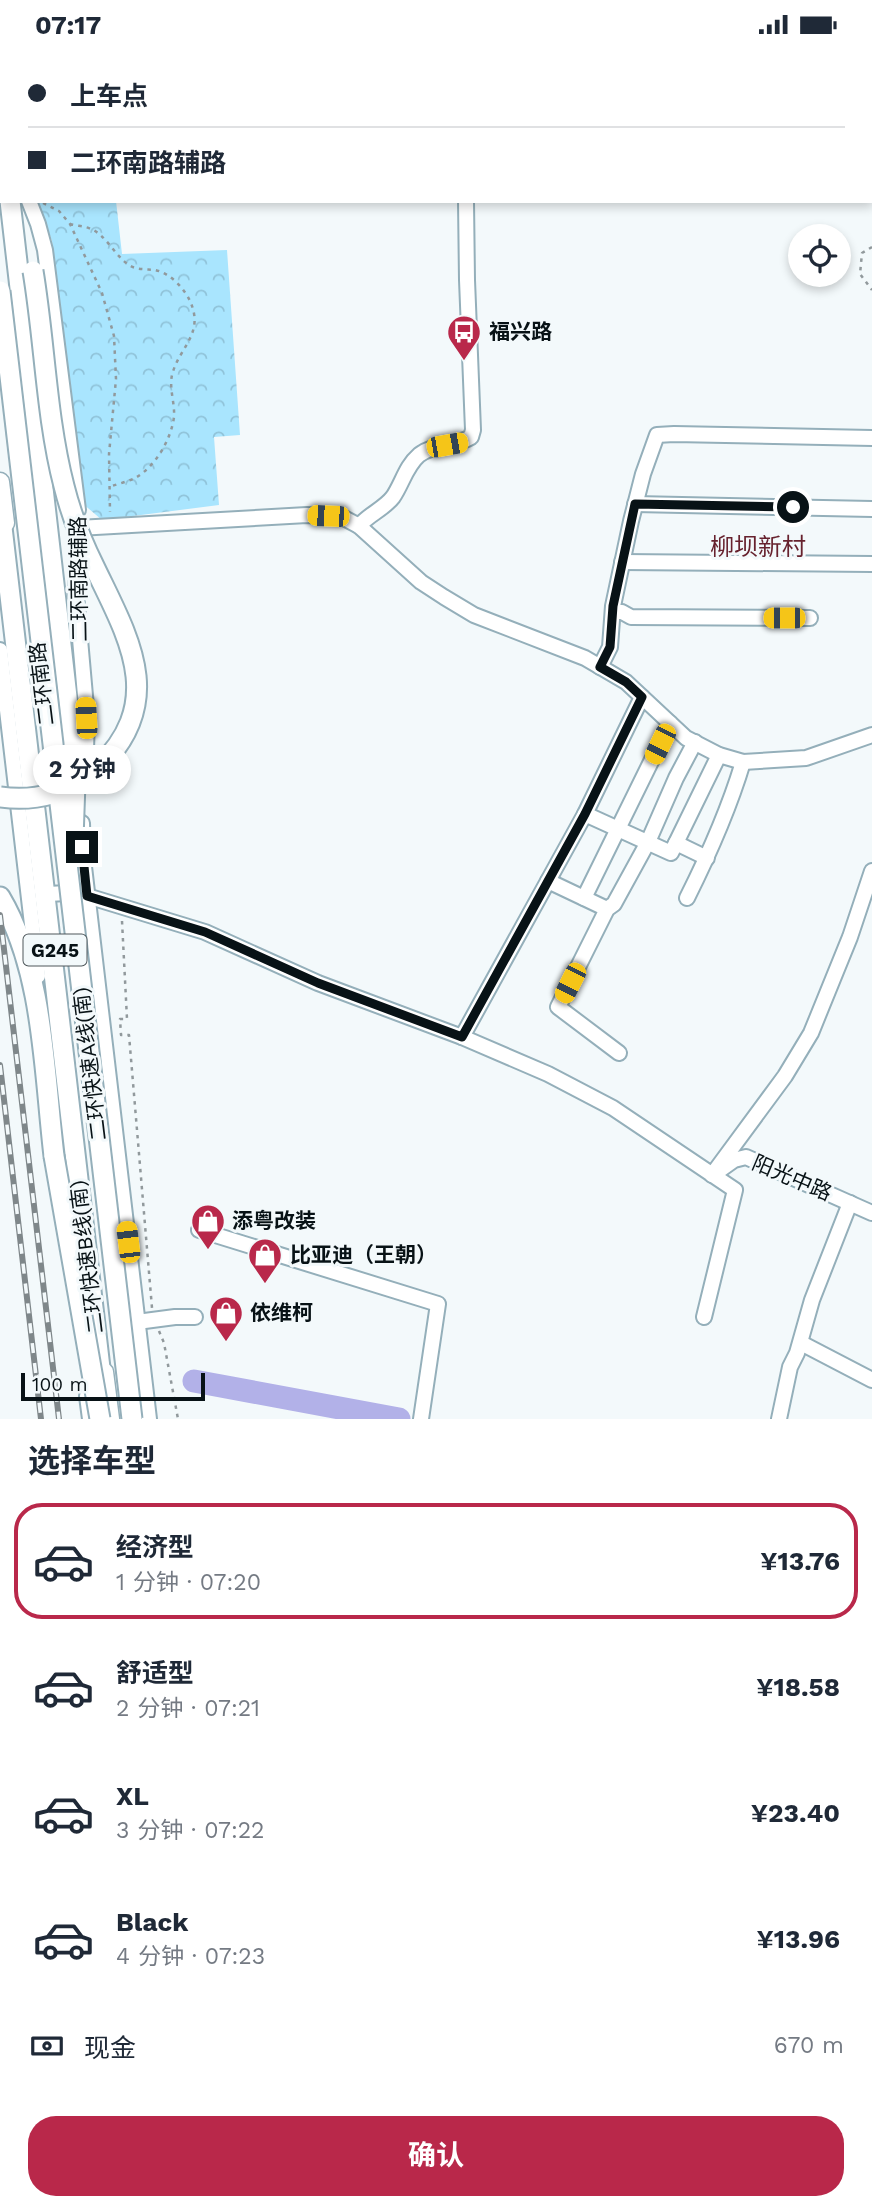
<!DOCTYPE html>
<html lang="zh">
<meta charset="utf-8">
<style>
:root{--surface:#fff;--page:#f2f2f3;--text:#1f2937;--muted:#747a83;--line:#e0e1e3;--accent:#b9284a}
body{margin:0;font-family:"Work Sans","Noto Sans SC",sans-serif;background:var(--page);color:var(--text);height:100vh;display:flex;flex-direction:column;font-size:26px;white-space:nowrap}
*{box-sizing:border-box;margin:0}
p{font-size:23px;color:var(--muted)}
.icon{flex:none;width:38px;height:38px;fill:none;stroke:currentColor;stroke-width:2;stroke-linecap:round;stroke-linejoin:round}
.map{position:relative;height:1370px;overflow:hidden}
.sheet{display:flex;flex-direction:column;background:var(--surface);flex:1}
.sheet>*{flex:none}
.top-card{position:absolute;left:0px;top:0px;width:873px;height:154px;box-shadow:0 4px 10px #0003;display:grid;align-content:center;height:154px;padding:0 28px;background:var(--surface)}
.tools{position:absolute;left:788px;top:175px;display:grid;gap:14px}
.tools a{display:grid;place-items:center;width:63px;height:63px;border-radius:50%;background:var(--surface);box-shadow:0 4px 10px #0003;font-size:35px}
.scale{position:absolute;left:21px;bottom:18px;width:184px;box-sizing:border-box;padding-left:7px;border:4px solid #081216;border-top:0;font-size:19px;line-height:24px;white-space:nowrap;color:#081216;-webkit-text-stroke:5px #f3f9fb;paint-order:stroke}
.end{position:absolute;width:32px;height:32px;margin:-16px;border:9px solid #081216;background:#fff;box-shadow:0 0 0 4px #fff}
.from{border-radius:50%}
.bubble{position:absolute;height:49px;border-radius:24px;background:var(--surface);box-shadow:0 4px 10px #0003;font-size:23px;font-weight:700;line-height:49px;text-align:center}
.car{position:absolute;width:21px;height:42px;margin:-21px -10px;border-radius:9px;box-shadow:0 0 5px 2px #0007;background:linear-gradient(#f5c518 24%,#345 0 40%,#f5c518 0 76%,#345 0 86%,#f5c518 0)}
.top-card b{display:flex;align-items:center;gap:24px;height:66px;font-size:26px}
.top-card b+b{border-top:2px solid var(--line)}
.top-card i{width:18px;height:18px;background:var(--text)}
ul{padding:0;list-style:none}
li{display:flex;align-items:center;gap:21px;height:116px;margin:0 14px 10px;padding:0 14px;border:4px solid transparent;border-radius:28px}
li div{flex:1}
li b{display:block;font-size:26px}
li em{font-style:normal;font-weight:700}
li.selected{border-color:var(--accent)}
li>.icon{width:63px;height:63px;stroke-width:1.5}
h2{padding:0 28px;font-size:32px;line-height:84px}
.pay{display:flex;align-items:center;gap:18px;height:77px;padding:0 28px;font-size:26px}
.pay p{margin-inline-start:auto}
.action{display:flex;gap:14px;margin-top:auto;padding:14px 28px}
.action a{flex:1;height:80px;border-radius:28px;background:var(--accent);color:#fff;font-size:28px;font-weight:700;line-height:80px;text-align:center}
.status{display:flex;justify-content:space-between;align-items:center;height:49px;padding:0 35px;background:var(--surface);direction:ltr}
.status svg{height:19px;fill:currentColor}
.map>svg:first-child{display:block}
.park{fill:url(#park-crowns)}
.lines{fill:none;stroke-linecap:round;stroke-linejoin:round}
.river{stroke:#b2b1e8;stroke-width:23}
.minor-casing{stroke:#94afba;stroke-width:18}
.major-casing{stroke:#94afba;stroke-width:21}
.highway-casing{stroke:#94afba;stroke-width:23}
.path{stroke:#91999c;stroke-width:2.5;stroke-dasharray:3.5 5;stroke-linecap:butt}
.minor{stroke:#fff;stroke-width:14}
.major{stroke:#fff;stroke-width:18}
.highway{stroke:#fff;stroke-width:19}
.rail-casing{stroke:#7f878a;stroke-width:6}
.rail{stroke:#f3f9fb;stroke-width:3.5;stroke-dasharray:10;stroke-linecap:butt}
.highway-bridge-casing{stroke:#94afba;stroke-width:23;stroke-linecap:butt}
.highway-bridge{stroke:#fff;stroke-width:19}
.route{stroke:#081216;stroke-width:9}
.labels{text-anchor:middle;stroke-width:6;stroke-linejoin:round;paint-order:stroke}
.shield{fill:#f3f9fb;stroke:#4e575b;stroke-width:2}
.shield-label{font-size:19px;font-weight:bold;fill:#081216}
.poi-label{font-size:21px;font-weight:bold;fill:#081216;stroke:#f3f9fb;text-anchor:start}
.street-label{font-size:21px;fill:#081216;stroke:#f3f9fb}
.quarter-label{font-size:24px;fill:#67222e;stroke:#f3f9fb}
</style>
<div class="status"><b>07:17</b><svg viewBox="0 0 49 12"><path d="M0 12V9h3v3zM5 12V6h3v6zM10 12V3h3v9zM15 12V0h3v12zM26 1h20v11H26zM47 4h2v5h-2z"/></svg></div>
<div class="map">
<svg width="872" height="1370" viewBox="0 0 872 1370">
<defs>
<pattern id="park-crowns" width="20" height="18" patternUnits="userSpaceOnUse" patternTransform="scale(1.75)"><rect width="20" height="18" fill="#a9e5fe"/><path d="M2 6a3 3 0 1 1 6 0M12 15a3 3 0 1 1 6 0" fill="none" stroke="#90c3d9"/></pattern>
</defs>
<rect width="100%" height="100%" fill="#f3f9fb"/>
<polygon class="park" points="38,152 116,152 122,205 227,201 240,386 214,388 219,456 102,471 82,454 52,192"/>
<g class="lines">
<polyline class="river" points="194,1332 399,1370"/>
<g class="minor-casing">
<g id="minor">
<polyline points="466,0 466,2"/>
<polyline points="652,2 653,0"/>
<polyline points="29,152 38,175 45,201 78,461"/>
<polyline points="635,455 872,460"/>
<path d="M359,477c10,-12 25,-17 34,-29 9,-13 13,-31 26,-42 15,-12 36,-8 52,-18l2,-7 -6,-150 -1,-79"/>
<polyline points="78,479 307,466 342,468 359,477 421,533 444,548 474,566 585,609 626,633 686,689 719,706 743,713 806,709 872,686"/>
<polyline points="78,485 76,545 87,669 85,733"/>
<polyline points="622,513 872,515"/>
<polyline points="613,563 622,563 631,568 810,569"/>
<polyline points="0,601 38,927"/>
<polyline points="600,618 610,598 613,557 631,472 643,425 657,386 674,385 872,389"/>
<polyline points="585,765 671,804 676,794 707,809"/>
<polyline points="82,774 83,809 149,1370"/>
<polyline points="676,794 719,706"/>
<polyline points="548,832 607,860"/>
<polyline points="48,845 67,844 87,847 205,883 318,934 462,988 548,1025 613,1059 735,1141 704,1268"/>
<polyline points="584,849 670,674"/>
<path d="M687,849c22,-44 42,-89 56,-136"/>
<polyline points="462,988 585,765 642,648"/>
<polyline points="619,1004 558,958 607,860 614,855 648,793 676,729 695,693"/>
<polyline points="720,1121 734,1111 746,1108 872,1164"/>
<polyline points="712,1126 785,1027 811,984 850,888 872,822"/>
<polyline points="199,1181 438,1255 421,1370"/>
<polyline points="137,1273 175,1268 195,1268"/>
<polyline points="801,1294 872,1331"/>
<polyline points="87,1347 90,1370"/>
<polyline points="779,1370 790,1318 797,1304 812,1251 850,1154"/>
</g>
</g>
<g class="major-casing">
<g id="major">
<polyline points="13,2 14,0"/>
<polyline points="0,49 2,38"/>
<polyline points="0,433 5,474"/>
<polyline points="104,1323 110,1370"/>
</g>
</g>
<g class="highway-casing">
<g id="highway">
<polyline points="0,99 2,108"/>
<polyline points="10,152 73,700"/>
<polyline points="0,461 102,1336"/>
<path d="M0,848c44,74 44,175 54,259"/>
</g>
</g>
<g class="path">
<polyline points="32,2 33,0"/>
<polyline points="43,154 59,162 70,175 102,244 114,287 116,330 109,405 110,463"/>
<path d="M70,175c6,2 15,2 21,5 15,6 24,27 38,36 7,5 17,4 26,5 15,3 29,18 35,31 15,33 -11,46 -18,74 -3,14 3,28 2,42 -3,23 -19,50 -39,61 -8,4 -18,6 -26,9"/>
<polyline points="872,198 862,204 860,225 872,241"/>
<polyline points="122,872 127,970 120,970 121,986 129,986 152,1259"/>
<polyline points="159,1282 164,1294 178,1370"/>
</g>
<use href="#minor" class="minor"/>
<use href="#major" class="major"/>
<use href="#highway" class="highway"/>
<g class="rail-casing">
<g id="rail">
<polyline points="0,866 59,1370"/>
<polyline points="0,1016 41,1370"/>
</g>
</g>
<use href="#rail" class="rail"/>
<g class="highway-bridge-casing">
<g id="highway-bridge">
<polyline points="0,242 132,1370"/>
<path d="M0,748c36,5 71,-4 98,-29 70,-67 30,-131 -4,-202 -13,-26 -23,-52 -30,-80 -18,-70 -19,-143 -31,-215"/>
<polyline points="73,790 75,734 73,700"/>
<polyline points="54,1107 100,1370"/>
</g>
</g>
<use href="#highway-bridge" class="highway-bridge"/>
</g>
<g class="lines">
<polyline class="route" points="82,798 87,847 205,883 318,934 462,988 585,765 642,648 626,633 600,618 610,598 613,557 635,455 793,458"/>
</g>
<defs>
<g id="bus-pin" transform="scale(1.75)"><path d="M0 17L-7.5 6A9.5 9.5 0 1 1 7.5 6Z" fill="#b9284a" stroke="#f3f9fb"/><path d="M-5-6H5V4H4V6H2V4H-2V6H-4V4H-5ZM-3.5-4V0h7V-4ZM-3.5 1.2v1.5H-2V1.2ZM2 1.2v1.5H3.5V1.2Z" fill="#fff"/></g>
<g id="shop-pin" transform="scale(1.75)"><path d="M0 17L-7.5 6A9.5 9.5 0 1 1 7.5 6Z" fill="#b9284a" stroke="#f3f9fb"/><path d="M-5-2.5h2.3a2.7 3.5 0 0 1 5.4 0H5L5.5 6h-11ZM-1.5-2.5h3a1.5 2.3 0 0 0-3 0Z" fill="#fff"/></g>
</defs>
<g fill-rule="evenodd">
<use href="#bus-pin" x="464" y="283"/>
<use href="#shop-pin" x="208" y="1172"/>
<use href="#shop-pin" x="265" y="1206"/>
<use href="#shop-pin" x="226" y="1264"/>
</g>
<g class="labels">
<rect class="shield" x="23.5" y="885.5" width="63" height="31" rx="5"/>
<g class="shield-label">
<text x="55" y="908">G245</text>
</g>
<g class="poi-label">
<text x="489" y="290">福兴路</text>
<text x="232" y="1179">添粤改装</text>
<text x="290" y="1213">比亚迪（王朝）</text>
<text x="250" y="1271">依维柯</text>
</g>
<g class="street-label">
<text transform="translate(79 530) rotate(-91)" y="7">二环南路辅路</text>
<text transform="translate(42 635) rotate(-97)" y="7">二环南路</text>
<text transform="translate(90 1015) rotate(-97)" y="7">二环快速A线(南)</text>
<text transform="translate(792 1129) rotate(23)" y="7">阳光中路</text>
<text transform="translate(87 1208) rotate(-97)" y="7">二环快速B线(南)</text>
</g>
<g class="quarter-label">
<text x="758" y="506">柳坝新村</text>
</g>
</g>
</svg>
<div class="tools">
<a><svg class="icon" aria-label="locate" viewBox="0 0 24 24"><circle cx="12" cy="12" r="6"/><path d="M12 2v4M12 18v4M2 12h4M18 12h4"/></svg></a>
</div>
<div class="scale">100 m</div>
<i class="end from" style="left:793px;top:458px"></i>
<i class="end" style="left:82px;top:798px"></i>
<div class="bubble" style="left:33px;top:696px;width:98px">2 分钟</div>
<i class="car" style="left:447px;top:396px;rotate:80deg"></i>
<i class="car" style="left:328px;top:467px;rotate:272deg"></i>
<i class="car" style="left:784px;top:569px;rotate:270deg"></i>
<i class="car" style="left:86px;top:669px;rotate:357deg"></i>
<i class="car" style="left:660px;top:695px;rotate:206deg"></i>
<i class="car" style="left:570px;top:934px;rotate:207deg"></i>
<i class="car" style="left:128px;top:1193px;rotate:353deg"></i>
<div class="top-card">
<b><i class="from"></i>上车点</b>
<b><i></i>二环南路辅路</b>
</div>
</div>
<section class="sheet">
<h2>选择车型</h2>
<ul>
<li class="selected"><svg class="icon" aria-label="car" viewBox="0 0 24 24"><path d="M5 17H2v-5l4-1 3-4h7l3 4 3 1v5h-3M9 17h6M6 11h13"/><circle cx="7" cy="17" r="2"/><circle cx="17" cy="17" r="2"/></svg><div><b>经济型</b><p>1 分钟 · 07:20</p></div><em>¥13.76</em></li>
<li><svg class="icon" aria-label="car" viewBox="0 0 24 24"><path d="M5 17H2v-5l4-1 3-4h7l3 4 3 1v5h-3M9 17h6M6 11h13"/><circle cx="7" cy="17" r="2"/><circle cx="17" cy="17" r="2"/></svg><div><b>舒适型</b><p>2 分钟 · 07:21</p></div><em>¥18.58</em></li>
<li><svg class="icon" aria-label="car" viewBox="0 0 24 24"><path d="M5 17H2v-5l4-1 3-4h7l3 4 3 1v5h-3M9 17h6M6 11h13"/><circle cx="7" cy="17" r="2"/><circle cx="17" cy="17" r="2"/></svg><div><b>XL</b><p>3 分钟 · 07:22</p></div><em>¥23.40</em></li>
<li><svg class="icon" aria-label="car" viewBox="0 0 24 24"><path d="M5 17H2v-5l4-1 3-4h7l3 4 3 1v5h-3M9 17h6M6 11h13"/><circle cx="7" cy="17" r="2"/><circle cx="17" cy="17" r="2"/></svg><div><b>Black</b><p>4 分钟 · 07:23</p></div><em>¥13.96</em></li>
</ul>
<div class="pay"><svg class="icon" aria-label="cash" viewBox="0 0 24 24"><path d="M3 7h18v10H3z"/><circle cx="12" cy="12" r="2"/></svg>现金<p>670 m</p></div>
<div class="action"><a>确认</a></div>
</section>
